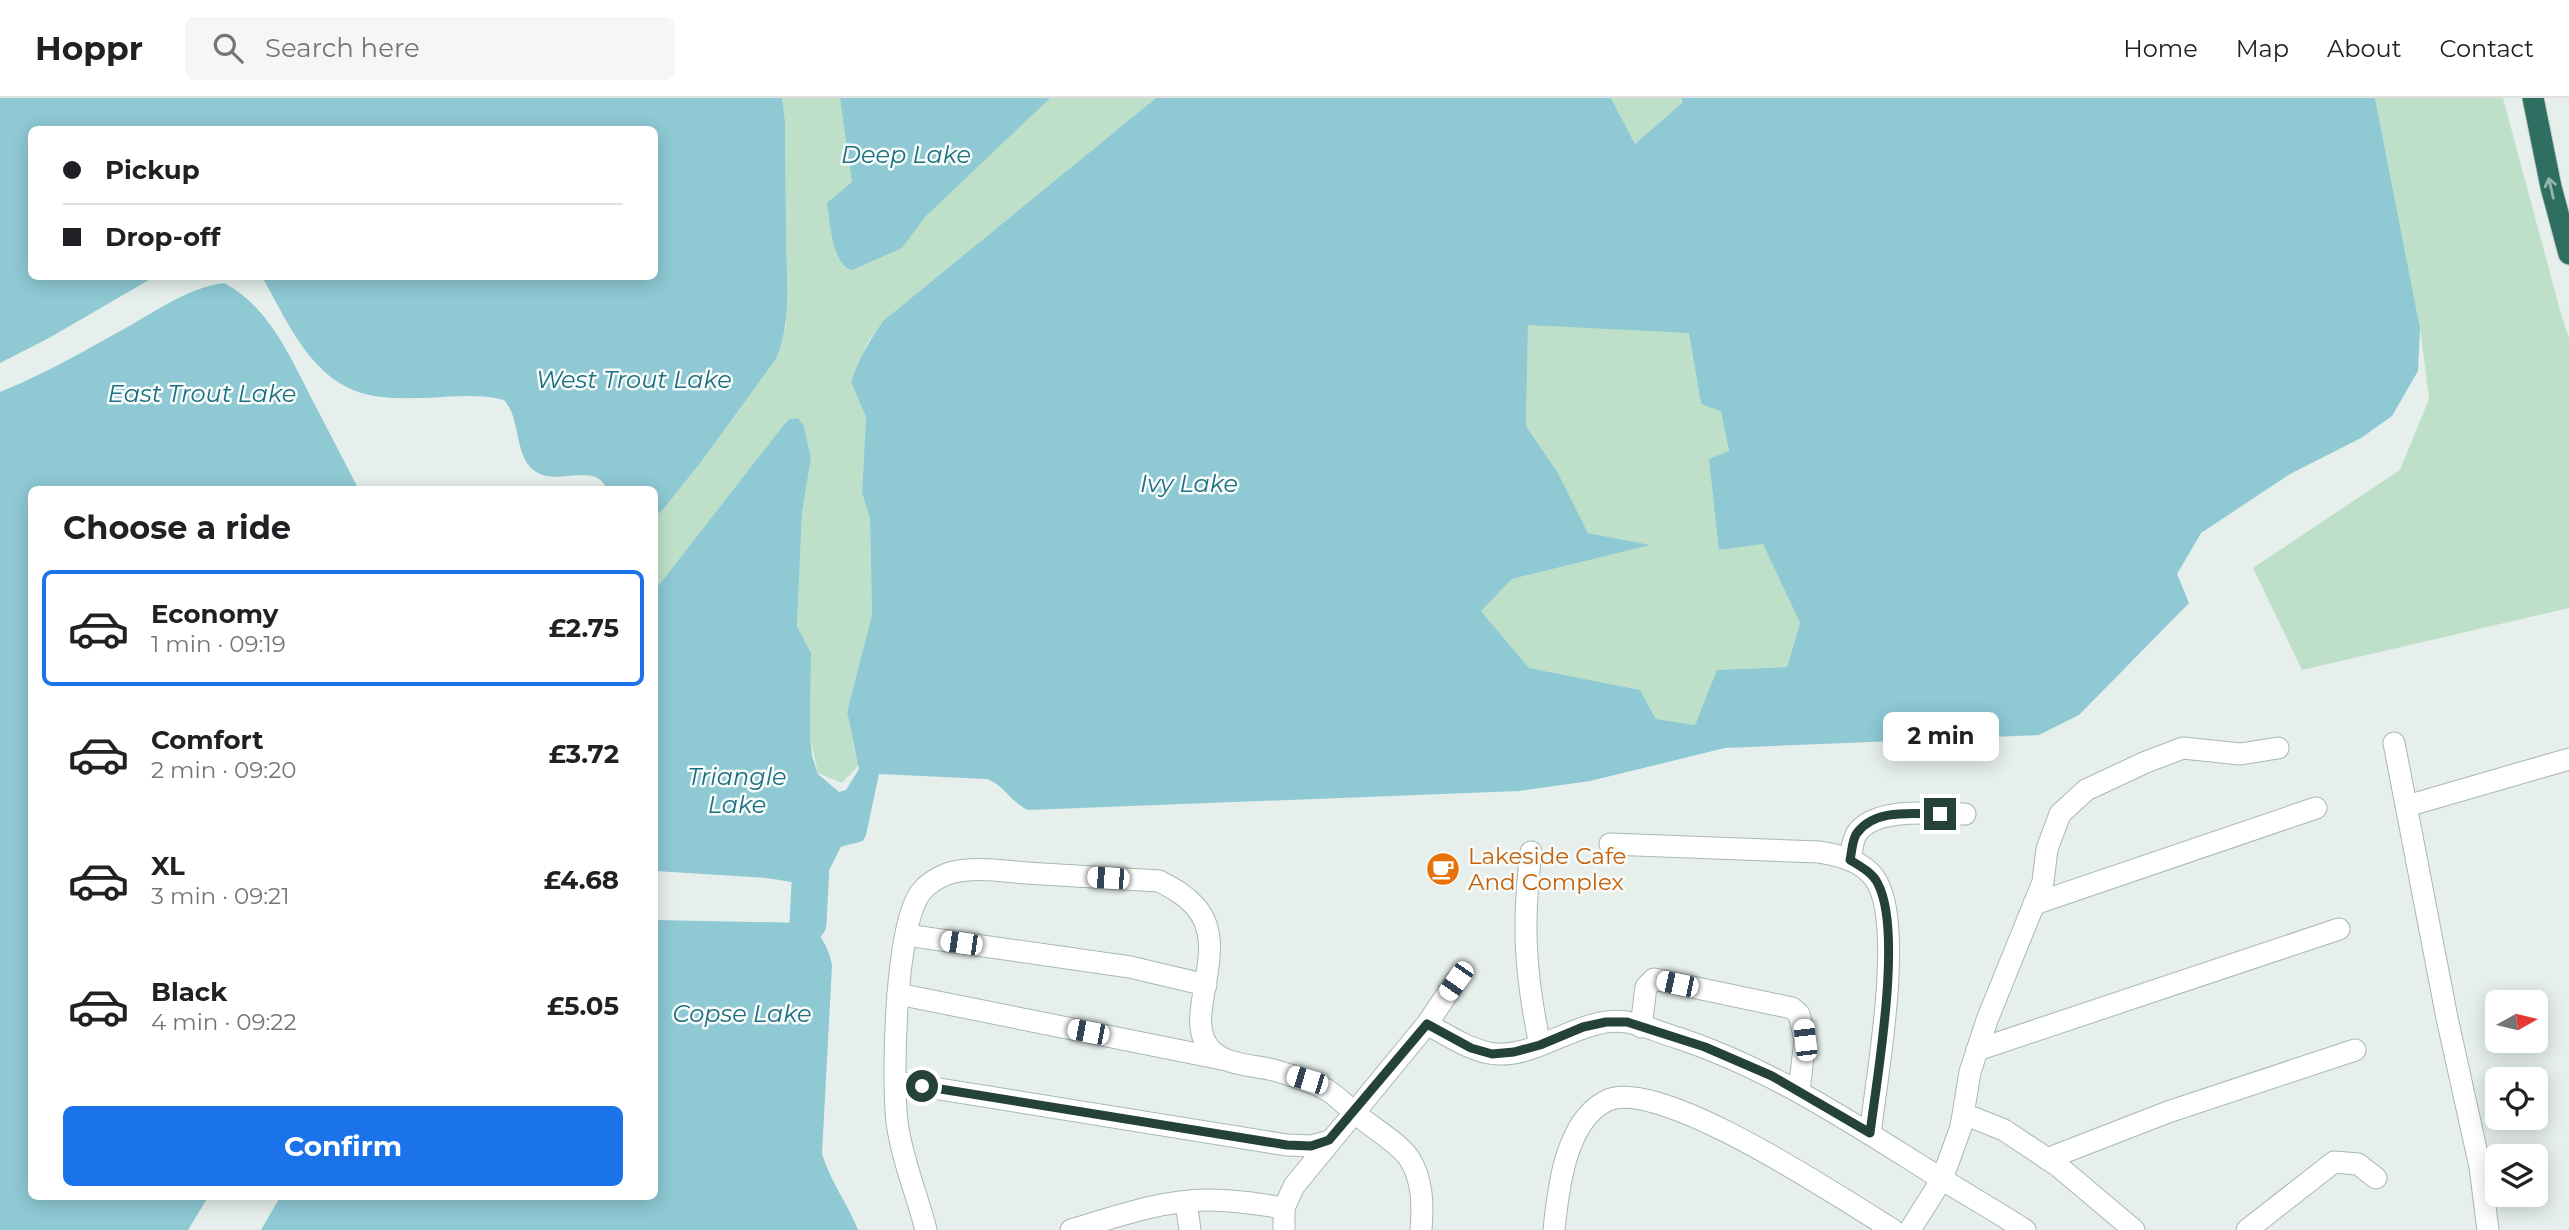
<!DOCTYPE html>
<meta charset="utf-8">
<style>
:root{--surface:#fff;--page:#f6f6f6;--text:#202124;--muted:#757577;--line:#e0e0e0;--accent:#1a73e8}
body{margin:0;font-family:Montserrat,sans-serif;background:var(--page);color:var(--text);height:100vh;display:flex;flex-direction:column;font-size:26px;white-space:nowrap}
*{box-sizing:border-box;margin:0}
p{font-size:23px;color:var(--muted)}
.icon{flex:none;width:38px;height:38px;fill:none;stroke:currentColor;stroke-width:2;stroke-linecap:round;stroke-linejoin:round}
.map{position:relative;flex:1;overflow:hidden}
.drawer{position:absolute;left:28px;top:388px;width:630px;height:714px;display:flex;flex-direction:column;background:var(--surface);border-radius:10px;box-shadow:0 4px 18px #0003}
.drawer>*{flex:none}
.top-card{position:absolute;left:28px;top:28px;width:630px;height:154px;border-radius:10px;box-shadow:0 4px 18px #0003;display:grid;align-content:center;height:154px;padding:0 35px;background:var(--surface)}
.needle{width:46px;rotate:82deg}
.buttons{position:absolute;left:2485px;top:892px;display:grid;gap:14px}
.buttons a{display:grid;place-items:center;width:63px;height:63px;border-radius:10px;background:var(--surface);box-shadow:0 4px 18px #0003;font-size:35px}
.end{position:absolute;width:32px;height:32px;margin:-16px;border:9px solid #24423a;background:#fff;box-shadow:0 0 0 4px #fff}
.from{border-radius:50%}
.bubble{position:absolute;height:49px;border-radius:10px;background:var(--surface);box-shadow:0 4px 18px #0003;font-size:23px;font-weight:700;line-height:49px;text-align:center}
.car{position:absolute;width:21px;height:42px;margin:-21px -10px;border-radius:9px;box-shadow:0 0 5px 2px #0007;background:linear-gradient(#fff 24%,#345 0 40%,#fff 0 76%,#345 0 86%,#fff 0)}
.top-card b{display:flex;align-items:center;gap:24px;height:66px;font-size:26px}
.top-card b+b{border-top:2px solid var(--line)}
.top-card i{width:18px;height:18px;background:var(--text)}
ul{padding:0;list-style:none}
li{display:flex;align-items:center;gap:21px;height:116px;margin:0 14px 10px;padding:0 21px;border:4px solid transparent;border-radius:10px}
li div{flex:1}
li b{display:block;font-size:26px}
li em{font-style:normal;font-weight:700}
li.on{border-color:var(--accent)}
li>.icon{width:63px;height:63px;stroke-width:1.5}
h2{padding:0 35px;font-size:32px;line-height:84px}
.action{display:flex;gap:14px;margin-top:auto;padding:14px 35px}
.action a{flex:1;height:80px;border-radius:10px;background:var(--accent);color:#fff;font-size:28px;font-weight:700;line-height:80px;text-align:center}
header{display:flex;align-items:center;gap:42px;box-sizing:border-box;height:98px;padding:0 35px;background:var(--surface);border-bottom:2px solid var(--line)}
header strong{font-size:33px}
nav{display:flex;gap:38px;margin-inline-start:auto;font-size:24px}
.search{width:490px;height:63px;background:var(--page);display:flex;align-items:center;gap:18px;box-sizing:border-box;padding:0 24px;border-radius:10px;color:var(--muted);font-size:26px}
.map>svg:first-child{display:block}
.green{fill:#bfe0c8}
.water{fill:#8ec9d4;fill-rule:evenodd}
.lines{fill:none;stroke-linecap:round;stroke-linejoin:round}
.river{stroke:#8ec9d4;stroke-width:37}
.minor-casing{stroke:#a8b8b2;stroke-width:23}
.highway-casing{stroke:#c2cac8;stroke-width:23}
.minor{stroke:#fff;stroke-width:21}
.highway{stroke:#2f6f62;stroke-width:21}
.oneway{stroke:#93b5ae}
.route{stroke:#24423a;stroke-width:9}
.labels{text-anchor:middle;stroke-width:5;stroke-linejoin:round;paint-order:stroke}
.food-label{font-size:23px;fill:#c56008;stroke:#f7fbf9;text-anchor:start}
.water-label{font-size:24px;font-style:italic;fill:#1c6f80;stroke:#f7fbf9}
</style>
<header>
<strong>Hoppr</strong>
<div class="search"><svg class="icon" aria-label="search" viewBox="0 0 24 24"><circle cx="10" cy="10" r="6"/><path d="M15 15l6 6"/></svg>Search here</div>
<nav><a>Home</a><a>Map</a><a>About</a><a>Contact</a></nav>
</header>
<div class="map">
<svg width="2569" height="1132" viewBox="0 0 2569 1132">
<rect width="100%" height="100%" fill="#e6efeb"/>
<g class="green">
<polygon points="782,0 1156,0 883,223 868,244 851,284 866,319 862,395 870,420 872,517 847,614 854,650 859,667 842,685 818,675 810,639 811,555 797,528 802,415 811,360 804,328 798,320 789,321 655,492 654,419 665,409 701,364 776,261 786,228 785,23"/>
<polygon points="1611,0 1681,0 1683,4 1635,46"/>
<polygon points="2375,0 2503,0 2561,216 2569,240 2569,510 2302,572 2253,470 2400,372 2429,301 2420,230"/>
<polygon points="1528,226 1689,234 1701,306 1721,312 1729,354 1720,452 1763,445 1800,525 1787,569 1718,572 1695,627 1656,621 1640,592 1529,570 1481,513 1512,481 1648,447 1588,435 1558,375 1526,328"/>
</g>
<g class="water">
<path d="M0,0h782l3,23c0,42 1,83 1,125 1,38 5,78 -10,113l-75,103 -36,45 -10,10 -1,-27h-47c-10,-29 -47,-5 -69,-17 -25,-13 -16,-54 -34,-73 -25,-7 -55,-3 -80,-2 -16,0 -33,1 -49,-2 -62,-10 -85,-71 -113,-119l392,-1v-146h-622v146l122,1 -105,61 -49,25z"/>
<path d="M840,0h210l-125,119 -23,31 -50,22c-20,-5 -22,-48 -25,-67l25,-21z"/>
<path d="M1156,0h455l24,46 48,-42 -2,-4h694l45,230 -2,43 -26,45 -31,22 -71,36 -89,59 -24,41 12,29 -110,112 -40,20 -314,13 -135,33 -71,10 -491,19c-19,-9 -21,-23 -41,-31l-108,-5 -13,61 -3,6 -35,9 -5,8 -5,22 -8,5 -43,-7 -112,-7v-281l128,-164 6,-7 9,-1 6,8 7,32 -9,55 -5,113 14,27 -1,83 2,20 6,18 21,18 7,-2 13,-21 -12,-57 25,-97 -2,-97 -8,-25 4,-76 -15,-35c8,-23 18,-41 32,-61zM1528,227l161,8 12,71 20,7 8,40 -20,8 10,91 44,-6 37,79 -13,44 -70,3 -22,55 -39,-6 -16,-29 -111,-22 -48,-57 31,-32 138,-34 -62,-12 -30,-60 -32,-47z"/>
<path d="M224,185c46,24 67,76 90,120 15,29 30,58 45,87h-327v707h176l-20,33h-188v-838c45,-18 88,-43 131,-67 28,-16 60,-38 93,-42z"/>
<path d="M655,822l153,3c13,11 21,26 24,42l-10,189c9,29 25,48 36,76h-597l19,-33h374z"/>
</g>
<g class="lines">
<polyline class="river" points="808,825 811,767 824,741"/>
<g class="minor-casing">
<g id="minor">
<polyline points="2394,645 2447,920 2480,1069 2488,1132"/>
<polyline points="2407,708 2569,661"/>
<path d="M1610,746l209,8c21,3 49,11 59,32 25,49 -1,192 -8,250"/>
<path d="M1531,754c-9,72 -6,122 9,193"/>
<path d="M1850,762c2,-8 2,-20 7,-27 19,-27 79,-19 108,-19"/>
<polyline points="2034,806 2316,710"/>
<polyline points="906,837 1130,869 1206,887"/>
<polyline points="898,896 1222,961"/>
<path d="M1427,926c20,11 39,24 62,29 46,9 90,-38 138,-31 17,3 34,11 51,16 88,29 165,79 243,128 34,22 70,42 104,64"/>
<polyline points="1641,929 1646,889 1654,881 1792,910 1799,916 1805,942 1799,993"/>
<polyline points="1977,952 2339,831"/>
<polyline points="896,984 1287,1047 1311,1048 1329,1043"/>
<polyline points="1964,1016 2004,1032 2058,1068 2134,1132"/>
<polyline points="2047,1061 2168,1014 2355,952"/>
<polyline points="1186,1104 1190,1132"/>
<path d="M926,1132c-9,-36 -24,-70 -29,-108 -5,-44 -2,-197 24,-230 7,-9 16,-14 26,-18 24,-8 54,-3 79,-1 44,3 89,5 133,8 13,7 25,13 35,24 41,43 -16,114 18,146 15,15 45,14 65,20 17,5 34,10 50,19 10,6 19,16 29,24 13,11 44,30 53,44 14,22 14,47 12,72"/>
<path d="M1071,1132c44,-13 91,-30 137,-30 26,0 51,4 76,8"/>
<polyline points="1284,1132 1284,1110 1294,1088 1427,926 1456,883"/>
<path d="M1554,1132c4,-40 11,-108 52,-129 51,-27 238,99 287,129"/>
<polyline points="1910,1132 1942,1081 1961,1029 1970,974 1987,922 2043,784 2047,751 2060,716 2086,692 2146,664 2183,650 2240,656 2278,650"/>
<polyline points="2247,1132 2334,1064 2358,1066 2376,1080"/>
</g>
</g>
<g class="highway-casing">
<polyline id="highway" points="2533,0 2551,89 2569,156"/>
</g>
<use href="#minor" class="minor"/>
<use href="#highway" class="highway"/>
</g>
<defs><path id="oneway-shaft" d="M-6 0H5M1.5-3L5.5 0L1.5 3" fill="none" stroke-width="1.6" stroke-linecap="round" stroke-linejoin="round" transform="scale(1.75)"/></defs>
<use class="oneway" href="#oneway-shaft" transform="translate(2551 90) rotate(-103)"/>
<g class="lines">
<path class="route" d="M922,988l365,59 24,1 18,-6 98,-116 44,24 21,6 22,-2 26,-7 43,-18 23,-5h21l78,25 67,29 98,57c7,-56 33,-201 8,-249 -5,-11 -18,-18 -28,-24 2,-8 2,-21 7,-27 18,-25 57,-19 83,-19"/>
</g>
<defs>
<g id="cafe-disc" transform="scale(1.75)"><circle r="9.5" fill="#e8710a" stroke="#f7fbf9"/><path d="M-5.5-4.5H6V0H3Q3 3.5 0 3.5H-2.5Q-5.5 3.5-5.5 0ZM3-3.2v2h1.7v-2ZM-6 4.5H4V6H-6Z" fill="#fff"/></g>
</defs>
<g fill-rule="evenodd">
<use href="#cafe-disc" x="1443" y="771"/>
</g>
<g class="labels">
<g class="food-label">
<text x="1468" y="766">Lakeside Cafe<tspan x="1468" dy="26">And Complex</tspan></text>
</g>
<g class="water-label">
<text x="906" y="65">Deep Lake</text>
<text x="634" y="290">West Trout Lake</text>
<text x="202" y="304">East Trout Lake</text>
<text x="1189" y="394">Ivy Lake</text>
<text x="737" y="687">Triangle<tspan x="737" dy="28">Lake</tspan></text>
<text x="742" y="924">Copse Lake</text>
</g>
</g>
</svg>
<div class="buttons">
<a><svg class="needle" viewBox="-14 -14 28 28"><path d="M0-13l5 13h-10z" fill="#e53935"/><path d="M0 13l5-13h-10z" fill="#757577"/></svg></a>
<a><svg class="icon" aria-label="locate" viewBox="0 0 24 24"><circle cx="12" cy="12" r="6"/><path d="M12 2v4M12 18v4M2 12h4M18 12h4"/></svg></a>
<a><svg class="icon" aria-label="layers" viewBox="0 0 24 24"><path d="M12 4l9 5-9 5-9-5zM3 14l9 5 9-5"/></svg></a>
</div>
<i class="end from" style="left:922px;top:988px"></i>
<i class="end" style="left:1940px;top:716px"></i>
<div class="bubble" style="left:1883px;top:614px;width:116px">2 min</div>
<i class="car" style="left:1108px;top:780px;rotate:274deg"></i>
<i class="car" style="left:961px;top:845px;rotate:278deg"></i>
<i class="car" style="left:1456px;top:883px;rotate:215deg"></i>
<i class="car" style="left:1677px;top:886px;rotate:282deg"></i>
<i class="car" style="left:1088px;top:934px;rotate:281deg"></i>
<i class="car" style="left:1805px;top:942px;rotate:354deg"></i>
<i class="car" style="left:1307px;top:982px;rotate:287deg"></i>
<div class="top-card">
<b><i class="from"></i>Pickup</b>
<b><i></i>Drop-off</b>
</div>
<section class="drawer">
<h2>Choose a ride</h2>
<ul>
<li class="on"><svg class="icon" aria-label="car" viewBox="0 0 24 24"><path d="M5 17H2v-5l4-1 3-4h7l3 4 3 1v5h-3M9 17h6M6 11h13"/><circle cx="7" cy="17" r="2"/><circle cx="17" cy="17" r="2"/></svg><div><b>Economy</b><p>1 min · 09:19</p></div><em>£2.75</em></li>
<li><svg class="icon" aria-label="car" viewBox="0 0 24 24"><path d="M5 17H2v-5l4-1 3-4h7l3 4 3 1v5h-3M9 17h6M6 11h13"/><circle cx="7" cy="17" r="2"/><circle cx="17" cy="17" r="2"/></svg><div><b>Comfort</b><p>2 min · 09:20</p></div><em>£3.72</em></li>
<li><svg class="icon" aria-label="car" viewBox="0 0 24 24"><path d="M5 17H2v-5l4-1 3-4h7l3 4 3 1v5h-3M9 17h6M6 11h13"/><circle cx="7" cy="17" r="2"/><circle cx="17" cy="17" r="2"/></svg><div><b>XL</b><p>3 min · 09:21</p></div><em>£4.68</em></li>
<li><svg class="icon" aria-label="car" viewBox="0 0 24 24"><path d="M5 17H2v-5l4-1 3-4h7l3 4 3 1v5h-3M9 17h6M6 11h13"/><circle cx="7" cy="17" r="2"/><circle cx="17" cy="17" r="2"/></svg><div><b>Black</b><p>4 min · 09:22</p></div><em>£5.05</em></li>
</ul>
<div class="action"><a>Confirm</a></div>
</section>
</div>
